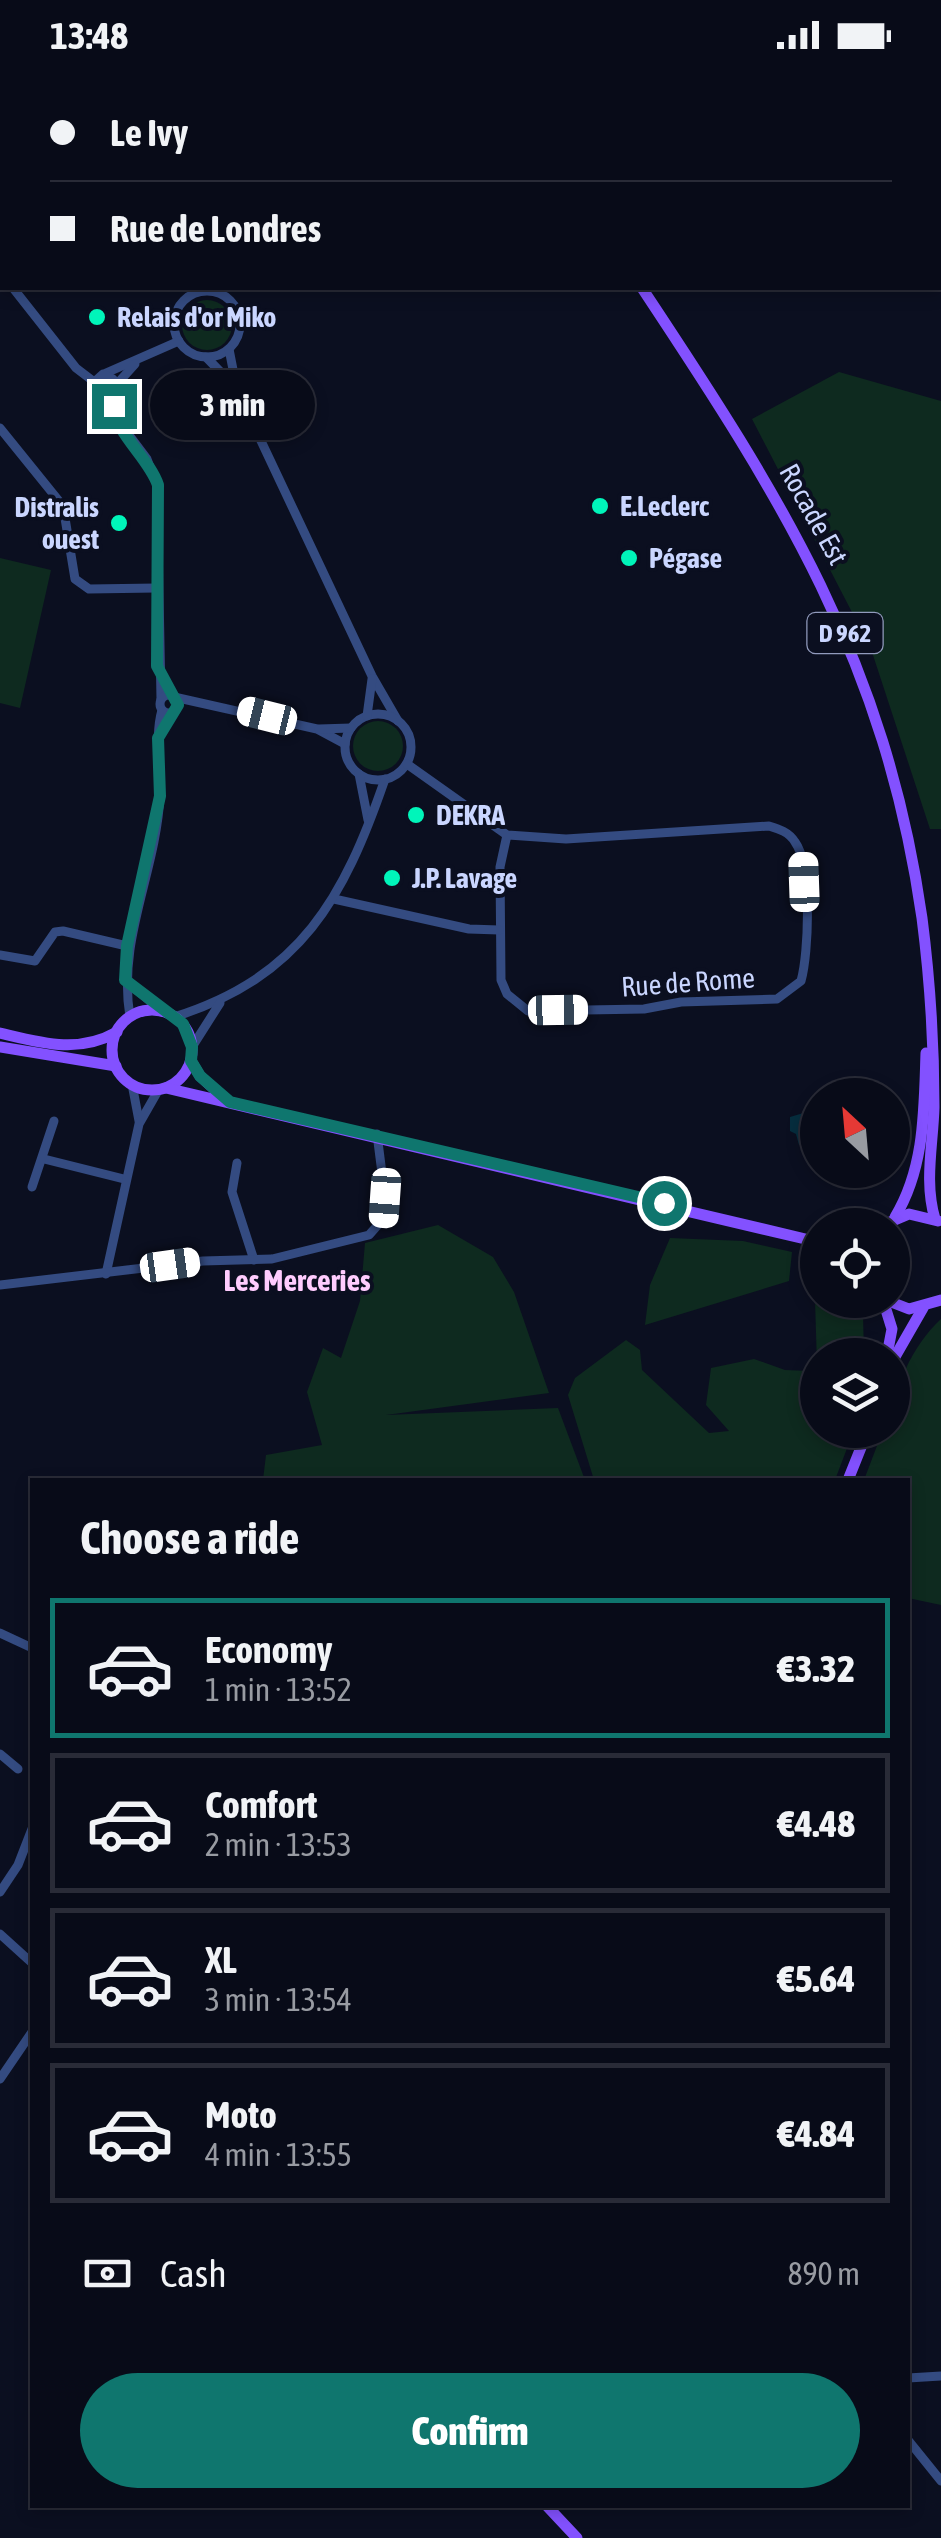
<!DOCTYPE html>
<meta charset="utf-8">
<style>
:root{--surface:#080b18;--page:#111421;--text:#f1f3f6;--muted:#989ba2;--line:#292b37;--accent:#0f766e}
body{margin:0;font-family:"Asap Condensed",sans-serif;background:var(--page);color:var(--text);height:100vh;display:flex;flex-direction:column;font-size:38px;white-space:nowrap}
*{box-sizing:border-box;margin:0}
p{font-size:32px;color:var(--muted)}
.icon{flex:none;width:55px;height:55px;fill:none;stroke:currentColor;stroke-width:2;stroke-linecap:round;stroke-linejoin:round}
.map{position:relative;flex:1;overflow:hidden}
.drawer{position:absolute;left:30px;top:1408px;width:880px;height:1030px;display:flex;flex-direction:column;background:var(--surface);border-radius:0px;box-shadow:0 5px 15px #0003,0 0 0 2px var(--line)}
.drawer>*{flex:none}
.banner{position:absolute;left:0px;top:0px;width:942px;height:220px;box-shadow:0 5px 15px #0003,0 0 0 2px var(--line);display:grid;align-content:center;height:220px;padding:0 50px;background:var(--surface)}
.needle{width:65px;rotate:334deg}
.tools{position:absolute;left:800px;top:1008px;display:grid;gap:20px}
.tools a{display:grid;place-items:center;width:110px;height:110px;border-radius:50%;background:var(--surface);box-shadow:0 5px 15px #0003,0 0 0 2px var(--line);font-size:50px}
.end{position:absolute;width:45px;height:45px;margin:-22px;border:12px solid #0f766e;background:#fff;box-shadow:0 0 0 5px #fff}
.from{border-radius:50%}
.bubble{position:absolute;height:70px;border-radius:35px;background:var(--surface);box-shadow:0 5px 15px #0003,0 0 0 2px var(--line);font-size:32px;font-weight:800;line-height:70px;text-align:center}
.car{position:absolute;width:30px;height:60px;margin:-30px -15px;border-radius:12px;box-shadow:0 0 8px 2px #0007;background:linear-gradient(#fff 24%,#345 0 40%,#fff 0 76%,#345 0 86%,#fff 0)}
.banner b{display:flex;align-items:center;gap:35px;height:95px;font-size:38px}
.banner b+b{border-top:2px solid var(--line)}
.banner i{width:25px;height:25px;background:var(--text)}
ul{padding:0;list-style:none}
li{display:flex;align-items:center;gap:30px;height:140px;margin:0 20px 15px;padding:0 30px;border:5px solid var(--line);border-radius:0px}
li div{flex:1}
li b{display:block;font-size:38px}
li em{font-style:normal;font-weight:800}
li.current{border-color:var(--accent)}
li>.icon{width:90px;height:90px;stroke-width:1.5}
h2{padding:0 50px;font-size:45px;line-height:120px}
.pay{display:flex;align-items:center;gap:25px;height:110px;padding:0 50px;font-size:38px}
.pay p{margin-inline-start:auto}
.button{display:flex;gap:20px;margin-top:auto;padding:20px 50px}
.button a{flex:1;height:115px;border-radius:60px;background:var(--accent);color:#fff;font-size:40px;font-weight:800;line-height:115px;text-align:center}
.status{display:flex;justify-content:space-between;align-items:center;height:70px;padding:0 50px;background:var(--surface);direction:ltr}
.status svg{height:28px;fill:currentColor}
.map>svg:first-child{display:block}
.green{fill:#0e2a1f}
.water{fill:#062d3e}
.lines{fill:none;stroke-linecap:round;stroke-linejoin:round}
.minor{stroke:#344b81;stroke-width:9}
.major{stroke:#8351ff;stroke-width:11}
.route{stroke:#0f766e;stroke-width:12}
.poi-dot{fill:#00f5ba;stroke:#0b0f20;stroke-width:4}
.labels{text-anchor:middle;stroke-width:8;stroke-linejoin:round;paint-order:stroke}
.shield{fill:#0b0f20;stroke:#919abc;stroke-width:2.5}
.shield-label{font-size:25px;font-weight:bold;fill:#cad6ff}
.poi-label{font-size:28px;font-weight:bold;fill:#cad6ff;stroke:#0b0f20;text-anchor:start}
.street-label{font-size:28px;fill:#cad6ff;stroke:#0b0f20}
.neighbourhood-label{font-size:30px;font-weight:bold;fill:#ffccfe;stroke:#0b0f20}
</style>
<div class="status"><b>13:48</b><svg viewBox="0 0 49 12"><path d="M0 12V9h3v3zM5 12V6h3v6zM10 12V3h3v9zM15 12V0h3v12zM26 1h20v11H26zM47 4h2v5h-2z"/></svg></div>
<div class="map">
<svg width="941" height="2468" viewBox="0 0 941 2468">
<rect width="100%" height="100%" fill="#0b0f20"/>
<g class="green">
<circle cx="207" cy="255" r="25"/>
<polygon points="839,302 941,331 941,759 930,759 871,579 752,349"/>
<polygon points="0,488 51,500 20,638 0,633"/>
<circle cx="378" cy="676" r="25"/>
<polygon points="438,1155 493,1187 514,1222 549,1323 386,1345 558,1338 585,1410 263,1410 266,1385 322,1375 307,1322 323,1278 341,1288 360,1231 365,1173"/>
<polygon points="670,1168 743,1171 792,1182 789,1211 645,1255 650,1215"/>
<polygon points="817,1196 818,1230 855,1230 863,1244 864,1285 818,1285 817,1295 814,1197"/>
<path d="M941,1249v286l-33,-7v-118h-44l19,-50h9c0,-41 20,-84 49,-111z"/>
<polygon points="626,1270 640,1280 642,1300 709,1363 729,1361 706,1335 711,1298 754,1289 785,1300 810,1301 812,1313 817,1315 818,1360 854,1360 835,1410 594,1410 568,1325 575,1308"/>
</g>
<polygon class="water" points="817,1039 817,1073 799,1075 796,1064 790,1061 790,1047"/>
<g class="lines">
<g class="minor">
<polyline points="111,0 112,2"/>
<polyline points="232,0 233,2"/>
<polyline points="0,197 2,201"/>
<polyline points="13,218 76,298 93,311"/>
<circle cx="207" cy="254" r="33"/>
<polyline points="229,279 237,320 372,606 398,651"/>
<polyline points="206,287 235,317"/>
<polyline points="106,303 179,271"/>
<polyline points="114,316 113,309 103,304 92,314 98,324 108,324 135,294"/>
<polyline points="98,324 147,389 157,415 161,629"/>
<polyline points="0,358 63,436 75,509 89,519 156,518"/>
<circle cx="169" cy="634" r="9"/>
<polyline points="174,627 317,659 345,674"/>
<circle cx="378" cy="677" r="33"/>
<polyline points="367,646 372,609"/>
<polyline points="319,659 351,658"/>
<path d="M407,694l100,71 59,4 203,-13c10,3 20,6 26,16 17,23 14,111 6,139l-24,18 -96,3 -37,7 -116,2 -21,-17 -6,-14 -1,-113 7,-32"/>
<polyline points="359,704 368,750"/>
<polyline points="334,829 469,859 499,860"/>
<polyline points="0,885 35,891 55,862 63,861 127,876"/>
<polyline points="127,912 163,942"/>
<path d="M130,947c-13,-78 26,-144 30,-221 2,-29 -6,-58 2,-86"/>
<path d="M174,947c127,-40 170,-119 211,-238"/>
<polyline points="192,977 220,933"/>
<polyline points="132,1014 139,1051"/>
<polyline points="44,1089 124,1109"/>
<polyline points="237,1093 232,1122 254,1190"/>
<polyline points="32,1117 54,1051"/>
<polyline points="106,1204 139,1054 159,1019"/>
<polyline points="0,1215 203,1191 272,1189 369,1165 384,1148 385,1127 377,1064"/>
<polyline points="0,1563 30,1577"/>
<polyline points="0,1684 18,1699"/>
<polyline points="0,1822 18,1795 32,1759"/>
<polyline points="0,1864 32,1893"/>
<polyline points="0,2009 32,1962"/>
<polyline points="908,2308 941,2306"/>
<polyline points="908,2370 941,2411"/>
</g>
<g class="major">
<polyline points="499,0 501,2"/>
<path d="M642,218c140,211 243,372 280,630 8,62 12,126 12,189 -1,38 -10,75 1,112"/>
<circle cx="152" cy="980" r="40"/>
<path d="M0,963c42,10 78,21 117,-1"/>
<polyline points="0,977 116,996"/>
<polyline points="191,991 200,1006 226,1030"/>
<polyline points="166,1018 818,1172"/>
<path d="M895,1147c30,-49 29,-108 31,-164"/>
<polyline points="883,1155 909,1144 938,1151"/>
<polyline points="883,1230 892,1259 887,1285"/>
<polyline points="886,1230 909,1239 941,1230"/>
<polyline points="892,1292 923,1238"/>
<polyline points="848,1410 868,1360"/>
<polyline points="546,2435 577,2468"/>
</g>
</g>
<g class="lines">
<path class="route" d="M114,336c1,27 35,52 44,79l-1,181 21,39 -20,33 2,58 -33,150 -2,34 58,44 9,23 -1,14 9,15 30,26 434,101"/>
</g>
<g class="poi-dot">
<circle cx="97" cy="247" r="10"/>
<circle cx="600" cy="436" r="10"/>
<circle cx="119" cy="453" r="10"/>
<circle cx="629" cy="488" r="10"/>
<circle cx="416" cy="745" r="10"/>
<circle cx="392" cy="808" r="10"/>
</g>
<g class="labels">
<rect class="shield" x="807.5" y="543" width="75" height="40" rx="8"/>
<g class="shield-label">
<text x="845" y="572">D 962</text>
</g>
<g class="poi-label">
<text x="117" y="257">Relais d'or Miko</text>
<text x="620" y="446">E.Leclerc</text>
<text x="99" y="447" text-anchor="end">Distralis<tspan x="99" dy="32">ouest</tspan></text>
<text x="649" y="498">Pégase</text>
<text x="436" y="755">DEKRA</text>
<text x="412" y="818">J.P. Lavage</text>
</g>
<g class="street-label">
<text transform="translate(814 444) rotate(61)" y="10">Rocade Est</text>
<text transform="translate(688 912) rotate(-4)" y="10">Rue de Rome</text>
</g>
<g class="neighbourhood-label">
<text x="297" y="1221">Les Merceries</text>
</g>
</g>
</svg>
<div class="tools">
<a><svg class="needle" viewBox="-14 -14 28 28"><path d="M0-13l5 13h-10z" fill="#e53935"/><path d="M0 13l5-13h-10z" fill="#989ba2"/></svg></a>
<a><svg class="icon" aria-label="locate" viewBox="0 0 24 24"><circle cx="12" cy="12" r="6"/><path d="M12 2v4M12 18v4M2 12h4M18 12h4"/></svg></a>
<a><svg class="icon" aria-label="layers" viewBox="0 0 24 24"><path d="M12 4l9 5-9 5-9-5zM3 14l9 5 9-5"/></svg></a>
</div>
<i class="end from" style="left:664px;top:1133px"></i>
<i class="end" style="left:114px;top:336px"></i>
<div class="bubble" style="left:150px;top:300px;width:165px">3 min</div>
<i class="car" style="left:267px;top:646px;rotate:284deg"></i>
<i class="car" style="left:804px;top:812px;rotate:358deg"></i>
<i class="car" style="left:558px;top:940px;rotate:89deg"></i>
<i class="car" style="left:385px;top:1128px;rotate:184deg"></i>
<i class="car" style="left:170px;top:1195px;rotate:82deg"></i>
<div class="banner">
<b><i class="from"></i>Le Ivy</b>
<b><i></i>Rue de Londres</b>
</div>
<section class="drawer">
<h2>Choose a ride</h2>
<ul>
<li class="current"><svg class="icon" aria-label="car" viewBox="0 0 24 24"><path d="M5 17H2v-5l4-1 3-4h7l3 4 3 1v5h-3M9 17h6M6 11h13"/><circle cx="7" cy="17" r="2"/><circle cx="17" cy="17" r="2"/></svg><div><b>Economy</b><p>1 min · 13:52</p></div><em>€3.32</em></li>
<li><svg class="icon" aria-label="car" viewBox="0 0 24 24"><path d="M5 17H2v-5l4-1 3-4h7l3 4 3 1v5h-3M9 17h6M6 11h13"/><circle cx="7" cy="17" r="2"/><circle cx="17" cy="17" r="2"/></svg><div><b>Comfort</b><p>2 min · 13:53</p></div><em>€4.48</em></li>
<li><svg class="icon" aria-label="car" viewBox="0 0 24 24"><path d="M5 17H2v-5l4-1 3-4h7l3 4 3 1v5h-3M9 17h6M6 11h13"/><circle cx="7" cy="17" r="2"/><circle cx="17" cy="17" r="2"/></svg><div><b>XL</b><p>3 min · 13:54</p></div><em>€5.64</em></li>
<li><svg class="icon" aria-label="car" viewBox="0 0 24 24"><path d="M5 17H2v-5l4-1 3-4h7l3 4 3 1v5h-3M9 17h6M6 11h13"/><circle cx="7" cy="17" r="2"/><circle cx="17" cy="17" r="2"/></svg><div><b>Moto</b><p>4 min · 13:55</p></div><em>€4.84</em></li>
</ul>
<div class="pay"><svg class="icon" aria-label="cash" viewBox="0 0 24 24"><path d="M3 7h18v10H3z"/><circle cx="12" cy="12" r="2"/></svg>Cash<p>890 m</p></div>
<div class="button"><a>Confirm</a></div>
</section>
</div>
